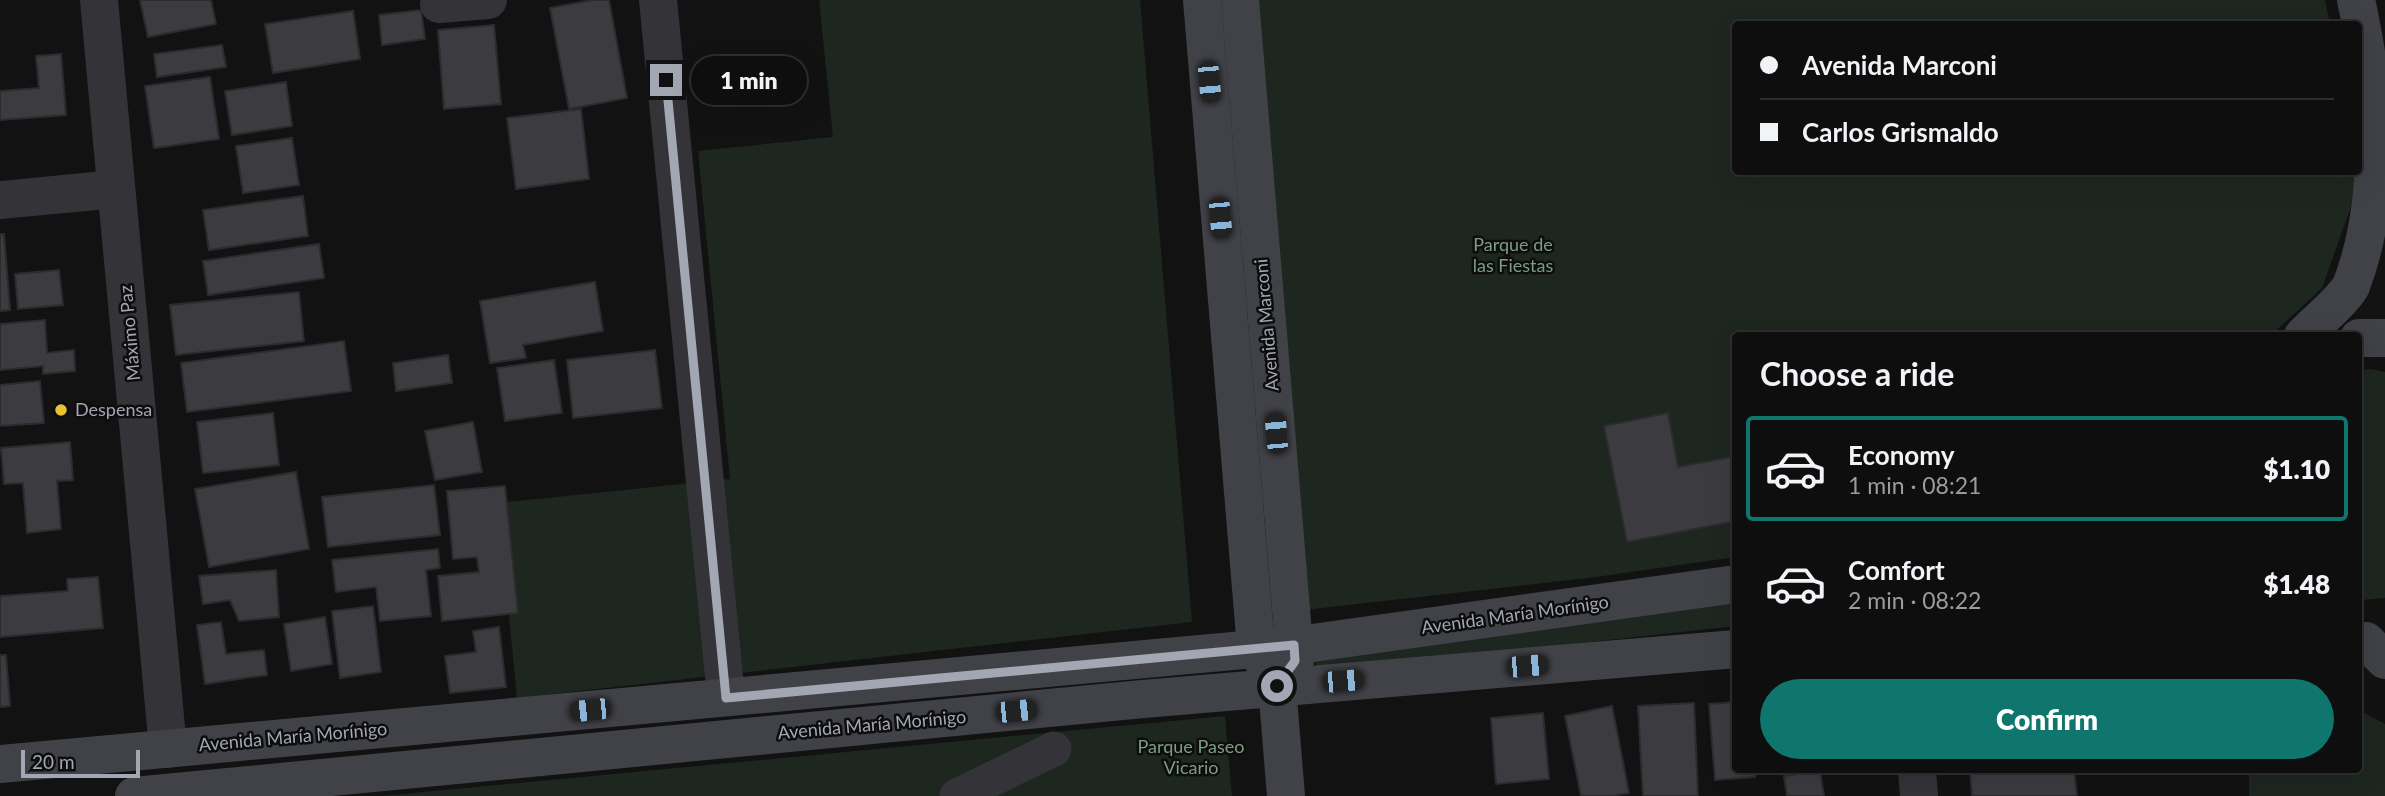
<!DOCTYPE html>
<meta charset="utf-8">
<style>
:root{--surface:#0e0e0e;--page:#171717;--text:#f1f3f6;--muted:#9b9c9e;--line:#2e2e2e;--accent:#0f766e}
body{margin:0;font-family:Lato,sans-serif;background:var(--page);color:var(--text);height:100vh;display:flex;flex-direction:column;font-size:26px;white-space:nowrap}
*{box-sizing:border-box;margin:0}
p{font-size:23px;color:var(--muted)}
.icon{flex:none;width:38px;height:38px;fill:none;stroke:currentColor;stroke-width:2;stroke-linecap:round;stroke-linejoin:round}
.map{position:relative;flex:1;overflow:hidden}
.sheet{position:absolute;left:1732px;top:332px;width:630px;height:441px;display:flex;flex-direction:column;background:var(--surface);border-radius:7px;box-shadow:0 7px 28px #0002,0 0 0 2px var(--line)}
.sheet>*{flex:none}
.hud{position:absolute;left:1732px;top:21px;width:630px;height:154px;border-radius:7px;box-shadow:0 7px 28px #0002,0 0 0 2px var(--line);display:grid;align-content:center;height:154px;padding:0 28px;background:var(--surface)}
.scale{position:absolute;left:21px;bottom:18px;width:119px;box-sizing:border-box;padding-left:7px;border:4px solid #a3a6b3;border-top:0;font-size:19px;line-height:24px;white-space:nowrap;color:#a3a6b3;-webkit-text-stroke:5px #0d0d0e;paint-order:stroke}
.end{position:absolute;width:32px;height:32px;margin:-16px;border:9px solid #a3a6b3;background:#111;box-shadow:0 0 0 4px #111}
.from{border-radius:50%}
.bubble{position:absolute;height:49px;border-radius:24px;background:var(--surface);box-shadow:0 7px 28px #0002,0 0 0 2px var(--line);font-size:23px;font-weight:800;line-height:49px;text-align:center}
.car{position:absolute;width:21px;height:42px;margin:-21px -10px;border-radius:9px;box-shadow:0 0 5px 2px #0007;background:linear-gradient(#222 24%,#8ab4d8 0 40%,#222 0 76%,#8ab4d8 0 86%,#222 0)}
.hud b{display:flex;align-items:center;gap:24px;height:66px;font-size:26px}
.hud b+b{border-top:2px solid var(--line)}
.hud i{width:18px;height:18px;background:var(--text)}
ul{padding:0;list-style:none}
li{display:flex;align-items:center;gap:21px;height:105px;margin:0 14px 10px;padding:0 14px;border:4px solid transparent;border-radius:7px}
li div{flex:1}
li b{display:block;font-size:26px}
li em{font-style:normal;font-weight:800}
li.active{border-color:var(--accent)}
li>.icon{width:63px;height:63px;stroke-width:1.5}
h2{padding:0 28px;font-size:32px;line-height:84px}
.primary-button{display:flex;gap:14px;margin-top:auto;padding:14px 28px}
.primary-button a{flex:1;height:80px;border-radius:42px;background:var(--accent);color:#fff;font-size:28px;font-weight:800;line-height:80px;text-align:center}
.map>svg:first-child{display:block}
.green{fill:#1e2620}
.building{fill:#3c3c40;stroke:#2c2c2f;stroke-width:2}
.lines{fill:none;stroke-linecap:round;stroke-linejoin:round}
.pedestrian{stroke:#333338;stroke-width:35}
.minor{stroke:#333338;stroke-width:38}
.secondary{stroke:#414248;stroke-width:38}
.route{stroke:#a3a6b3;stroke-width:9}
.poi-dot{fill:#eac333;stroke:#0d0d0e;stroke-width:2.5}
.labels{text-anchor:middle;stroke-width:5;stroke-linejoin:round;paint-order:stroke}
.park-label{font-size:18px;fill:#7b9e81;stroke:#0d0d0e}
.street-label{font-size:18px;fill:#a3a6b3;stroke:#0d0d0e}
.poi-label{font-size:18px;fill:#a3a6b3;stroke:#0d0d0e;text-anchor:start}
</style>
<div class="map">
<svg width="2385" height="796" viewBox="0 0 2385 796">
<rect width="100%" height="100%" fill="#121213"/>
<g class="green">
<polygon points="819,0 1140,0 1192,622 517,698 498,503 730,479 698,151 833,137"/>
<polygon points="1256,0 2325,0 2330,24 1736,24 1736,172 2364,170 2322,288 2270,336 1736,336 1736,557 1596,577 1304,610"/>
<polygon points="2371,369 2385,372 2385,598 2361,600 2359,600 2359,371"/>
<polygon points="1736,602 1736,626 1317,672 1315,659"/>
<polygon points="2359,710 2385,724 2385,796 2249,796 2249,770 2359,770"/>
<polygon points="1225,716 1232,796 381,796"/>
</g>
<g class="building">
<polygon points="140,0 211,0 216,24 148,37"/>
<polygon points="592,0 609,0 627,98 569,109 550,8"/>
<polygon points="421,10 425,39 382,45 379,15"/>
<polygon points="353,11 360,59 273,73 265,24"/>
<polygon points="494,25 501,104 444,109 438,30"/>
<polygon points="222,45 226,67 157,77 154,54"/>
<polygon points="61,54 66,115 0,120 0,91 39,88 36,56"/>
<polygon points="210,77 219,139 154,148 145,86"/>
<polygon points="286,82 292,126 232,135 225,91"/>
<polygon points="581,109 589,179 516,189 507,118"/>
<polygon points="292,138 299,185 243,193 236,146"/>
<polygon points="303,196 308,236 209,250 203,210"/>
<polygon points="0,234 4,234 10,310 0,311"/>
<polygon points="319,244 324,278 208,295 203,261"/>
<polygon points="59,270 63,305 18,309 15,274"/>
<polygon points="595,282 603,331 523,345 526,358 490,363 480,301"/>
<polygon points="299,292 304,341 176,355 170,305"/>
<polygon points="45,320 47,353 74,350 75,371 43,374 43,366 0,370 0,324"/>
<polygon points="344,341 351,391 187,412 181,363"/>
<polygon points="655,350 662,408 573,418 567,360"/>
<polygon points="448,355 452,383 396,391 393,363"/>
<polygon points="554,360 562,413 505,421 497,368"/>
<polygon points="40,381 44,423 0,426 0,385"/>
<polygon points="273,413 279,465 203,473 197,422"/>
<polygon points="1668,413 1678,467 1736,456 1736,521 1627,542 1604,426"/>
<polygon points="473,422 482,472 435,480 425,431"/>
<polygon points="70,442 73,480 57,481 61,529 27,533 23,483 4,484 1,448"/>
<polygon points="296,472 309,549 209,567 195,489"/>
<polygon points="434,485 440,535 328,547 322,497"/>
<polygon points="505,486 518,613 442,621 438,576 479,572 477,557 453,559 447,491"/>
<polygon points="438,549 440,568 426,570 431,616 380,621 376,587 336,592 332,560"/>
<polygon points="276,570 279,617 239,621 230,600 203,604 199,576"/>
<polygon points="98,577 103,628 0,637 0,596 68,591 67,579"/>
<polygon points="373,606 381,672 340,678 332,611"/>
<polygon points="325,617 332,664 291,671 284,624"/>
<polygon points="221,622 226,654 264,650 267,675 205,684 197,625"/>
<polygon points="499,627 506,687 450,693 445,656 476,652 473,631"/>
<polygon points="0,655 6,655 10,706 0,707"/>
<polygon points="1736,702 1736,770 1755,770 1755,777 1715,780 1709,704"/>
<polygon points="1694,703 1698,796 1643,796 1638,706"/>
<polygon points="1612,706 1629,793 1612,796 1581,796 1565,716"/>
<polygon points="1543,713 1549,779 1496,784 1491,718"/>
<polygon points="1970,770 2074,770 2077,796 1972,796"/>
<polygon points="1820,771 1824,796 1787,796 1784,776"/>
</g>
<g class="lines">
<polyline class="pedestrian" points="957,796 1054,749"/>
<g class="minor">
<polyline points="99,0 168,749"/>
<polyline points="658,0 726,697"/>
<polyline points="439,4 488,0"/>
<polyline points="0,200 116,189"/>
<polyline points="1917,770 1919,796"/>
</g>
<g class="secondary">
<polyline points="1202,0 1256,648 1277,686 1286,796"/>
<polyline points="1240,0 1294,645 1295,661 1290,668"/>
<path d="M2303,336c15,-16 37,-32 48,-50 34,-89 26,-192 5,-286"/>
<polyline points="2359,338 2385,338"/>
<polyline points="2366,641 2385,660"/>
<polyline points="0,764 1298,645 1736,584"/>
<polyline points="134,796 1143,699 1736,649"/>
</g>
</g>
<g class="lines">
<polyline class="route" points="666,80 726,698 1294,645 1295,661 1277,686"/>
</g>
<circle class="poi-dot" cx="61" cy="410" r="7"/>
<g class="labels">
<g class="park-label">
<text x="1513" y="251">Parque de<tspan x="1513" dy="21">las Fiestas</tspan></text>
<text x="1191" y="753">Parque Paseo<tspan x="1191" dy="21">Vicario</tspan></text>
</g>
<g class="street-label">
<text transform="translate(1267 325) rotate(-95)" y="6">Avenida Marconi</text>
<text transform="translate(130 333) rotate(-95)" y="6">Máximo Paz</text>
<text transform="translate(1515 615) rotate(-8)" y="6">Avenida María Morínigo</text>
<text transform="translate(872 725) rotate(-5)" y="6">Avenida María Morínigo</text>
<text transform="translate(293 737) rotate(-5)" y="6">Avenida María Morínigo</text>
</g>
<g class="poi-label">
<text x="75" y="416">Despensa</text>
</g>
</g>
</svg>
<div class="scale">20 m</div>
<i class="end from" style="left:1277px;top:686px"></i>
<i class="end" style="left:666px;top:80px"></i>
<div class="bubble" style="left:691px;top:56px;width:116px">1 min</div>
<i class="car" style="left:1209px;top:82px;rotate:175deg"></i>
<i class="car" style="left:1220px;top:218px;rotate:175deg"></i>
<i class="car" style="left:1276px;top:433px;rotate:355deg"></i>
<i class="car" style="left:1527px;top:666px;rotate:85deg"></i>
<i class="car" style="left:1343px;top:681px;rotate:85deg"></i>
<i class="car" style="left:590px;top:710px;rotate:264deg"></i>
<i class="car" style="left:1016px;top:711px;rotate:84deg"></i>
<div class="hud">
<b><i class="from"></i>Avenida Marconi</b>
<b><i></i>Carlos Grismaldo</b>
</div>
<section class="sheet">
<h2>Choose a ride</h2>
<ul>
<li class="active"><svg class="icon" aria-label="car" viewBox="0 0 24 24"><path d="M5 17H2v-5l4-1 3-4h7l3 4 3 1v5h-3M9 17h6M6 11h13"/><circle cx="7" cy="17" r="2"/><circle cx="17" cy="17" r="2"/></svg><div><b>Economy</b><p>1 min · 08:21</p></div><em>$1.10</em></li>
<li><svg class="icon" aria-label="car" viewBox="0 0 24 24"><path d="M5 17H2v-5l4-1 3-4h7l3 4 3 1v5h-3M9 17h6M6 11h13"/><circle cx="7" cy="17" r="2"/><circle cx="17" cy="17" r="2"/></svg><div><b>Comfort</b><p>2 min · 08:22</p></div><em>$1.48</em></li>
</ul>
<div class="primary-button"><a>Confirm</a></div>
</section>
</div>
